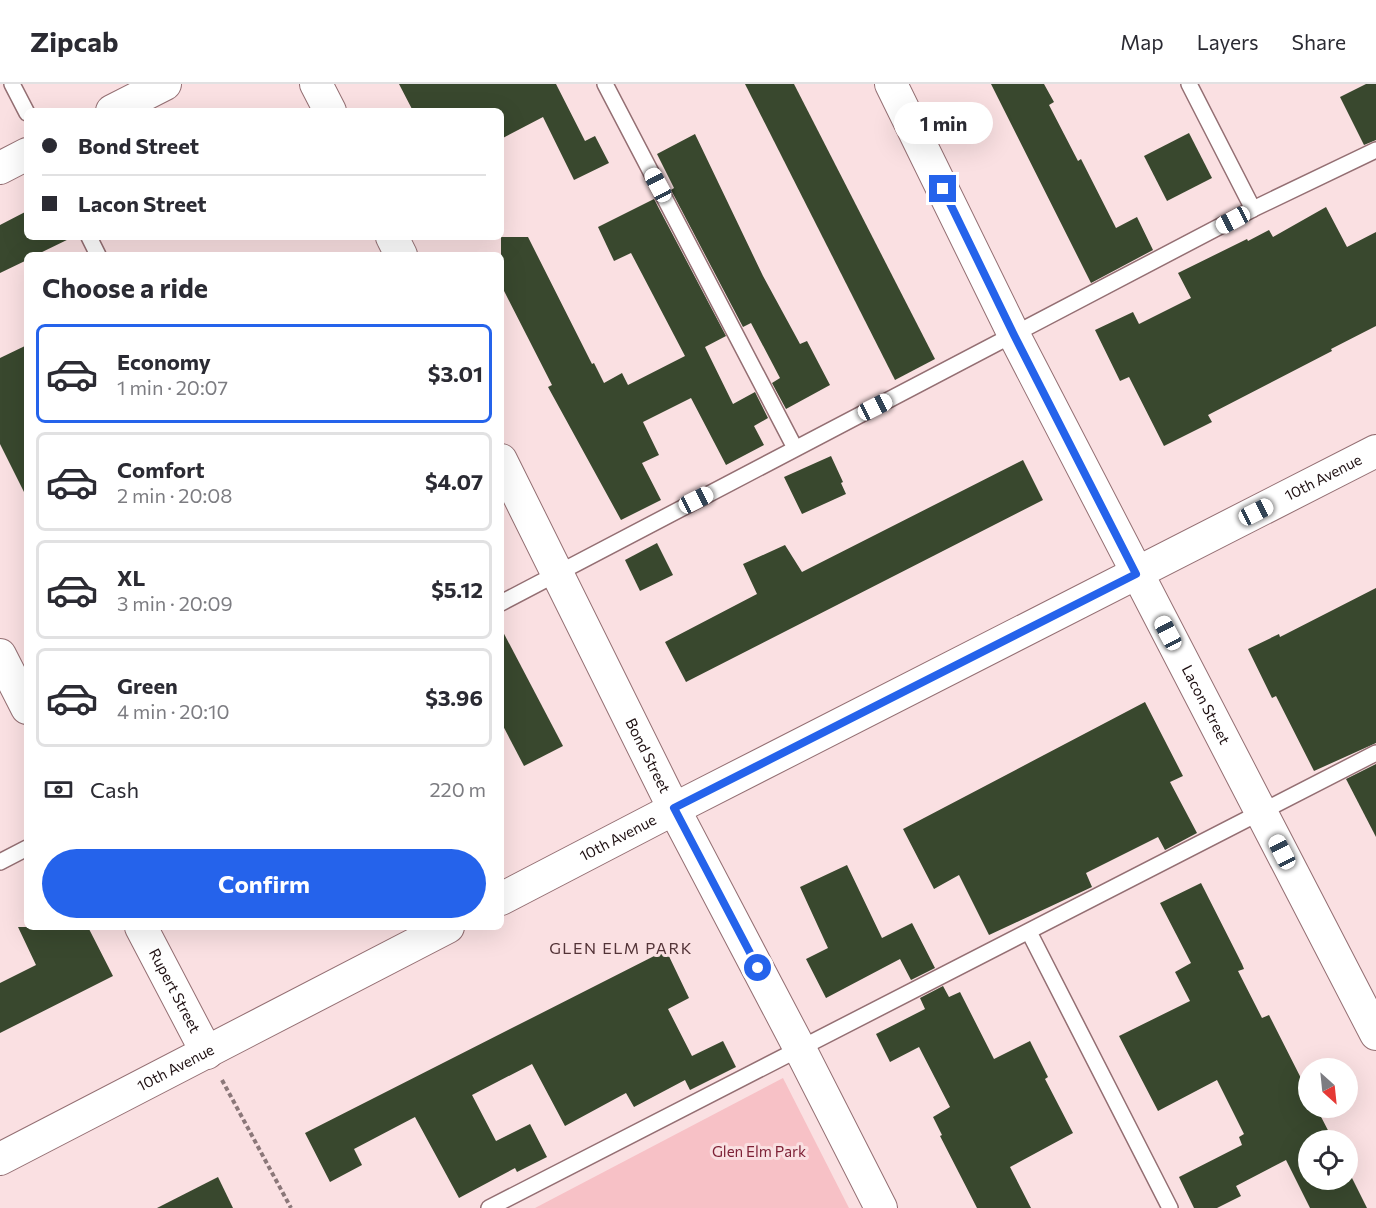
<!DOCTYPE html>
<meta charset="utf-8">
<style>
:root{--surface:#fff;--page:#f7f7f7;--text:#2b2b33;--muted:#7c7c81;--line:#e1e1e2;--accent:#2563eb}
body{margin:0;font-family:Commissioner,sans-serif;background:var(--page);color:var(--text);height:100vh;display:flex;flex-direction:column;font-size:22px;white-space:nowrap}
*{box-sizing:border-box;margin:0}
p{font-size:20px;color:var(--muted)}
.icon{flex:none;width:33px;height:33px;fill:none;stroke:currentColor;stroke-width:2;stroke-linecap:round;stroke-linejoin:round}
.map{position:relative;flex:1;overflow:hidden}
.side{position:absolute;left:24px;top:168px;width:480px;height:678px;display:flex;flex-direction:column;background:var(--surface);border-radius:9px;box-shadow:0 6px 24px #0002}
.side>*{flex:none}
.top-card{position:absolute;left:24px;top:24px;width:480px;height:132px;border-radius:9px;box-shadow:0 6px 24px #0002;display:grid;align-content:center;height:132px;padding:0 18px;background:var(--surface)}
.needle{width:39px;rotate:153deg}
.buttons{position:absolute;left:1298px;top:974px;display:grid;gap:12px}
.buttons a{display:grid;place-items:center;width:60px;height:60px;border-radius:50%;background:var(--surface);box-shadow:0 6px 24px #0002;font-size:30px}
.end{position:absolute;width:27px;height:27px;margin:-14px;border:8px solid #2563eb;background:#fff;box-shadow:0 0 0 3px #fff}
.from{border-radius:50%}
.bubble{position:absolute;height:42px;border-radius:21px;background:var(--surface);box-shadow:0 6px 24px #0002;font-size:20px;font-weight:700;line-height:42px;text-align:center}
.car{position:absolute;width:18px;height:36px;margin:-18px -9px;border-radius:8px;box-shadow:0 0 4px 2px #0007;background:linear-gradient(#fff 24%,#345 0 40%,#fff 0 76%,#345 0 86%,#fff 0)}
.top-card b{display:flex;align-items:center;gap:21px;height:57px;font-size:22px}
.top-card b+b{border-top:2px solid var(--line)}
.top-card i{width:15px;height:15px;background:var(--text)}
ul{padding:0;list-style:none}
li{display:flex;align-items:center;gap:18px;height:99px;margin:0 12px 9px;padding:0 6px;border:3px solid var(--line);border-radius:9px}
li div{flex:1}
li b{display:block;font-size:22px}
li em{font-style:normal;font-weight:700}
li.active{border-color:var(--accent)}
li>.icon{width:54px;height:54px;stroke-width:1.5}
h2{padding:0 18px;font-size:27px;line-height:72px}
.pay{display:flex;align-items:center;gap:15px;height:66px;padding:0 18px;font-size:22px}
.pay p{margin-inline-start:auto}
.button{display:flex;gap:12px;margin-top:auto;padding:12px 18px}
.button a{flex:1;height:69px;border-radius:36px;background:var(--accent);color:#fff;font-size:24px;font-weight:700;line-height:69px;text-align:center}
header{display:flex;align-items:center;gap:36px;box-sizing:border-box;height:84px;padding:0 30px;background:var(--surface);border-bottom:2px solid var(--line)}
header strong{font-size:28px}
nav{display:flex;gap:33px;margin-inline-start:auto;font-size:21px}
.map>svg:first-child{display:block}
.green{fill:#f7c1c6}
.building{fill:#39482e}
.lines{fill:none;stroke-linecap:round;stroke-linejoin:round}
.lane-casing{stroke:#946f73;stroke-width:18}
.street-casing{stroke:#946f73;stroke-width:34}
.path{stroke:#8b7779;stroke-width:4;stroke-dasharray:4.5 3;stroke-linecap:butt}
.lane{stroke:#fff;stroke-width:15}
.street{stroke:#fff;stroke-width:32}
.route{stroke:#2563eb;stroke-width:8}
.labels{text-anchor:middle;stroke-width:6;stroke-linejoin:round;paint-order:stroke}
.street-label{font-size:15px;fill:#1d0f11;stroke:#fae0e2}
.park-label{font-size:15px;fill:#7d2136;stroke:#fae0e2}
.neighbourhood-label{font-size:16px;letter-spacing:1.5px;fill:#533337;stroke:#fae0e2}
</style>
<header>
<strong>Zipcab</strong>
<nav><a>Map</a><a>Layers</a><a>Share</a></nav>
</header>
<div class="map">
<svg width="1376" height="1124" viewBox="0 0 1376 1124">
<rect width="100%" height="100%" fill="#fae0e2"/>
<polygon class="green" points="783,994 849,1124 535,1124"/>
<g class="building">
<polygon points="399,0 556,0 585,57 595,52 609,79 574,96 543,33 501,55 501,27 413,27"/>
<polygon points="745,0 794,0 935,275 895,296"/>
<polygon points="991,0 1044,0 1054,18 1049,21 1078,77 1081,75 1116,144 1137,133 1153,166 1091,199"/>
<polygon points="1366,0 1376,0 1376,56 1364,61 1340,13"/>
<polygon points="1189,49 1212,94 1167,117 1144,72"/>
<polygon points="695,50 763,192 800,260 807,257 830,301 786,325 772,299 780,294 751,239 743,243 671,106 674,104 657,70"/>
<polygon points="654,115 726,252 705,263 733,320 755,308 768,334 754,342 764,361 726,381 691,314 643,338 659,371 642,379 661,416 621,436 548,303 552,301 501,201 501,153 528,153 592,280 594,279 604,299 622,289 628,301 685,272 631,169 614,177 598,143"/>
<polygon points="1326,123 1347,163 1376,148 1376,242 1331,265 1332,267 1208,331 1212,338 1164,362 1129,293 1120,297 1095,246 1133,228 1139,240 1191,214 1178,189 1247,155 1248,157 1269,146 1273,153"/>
<polygon points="27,127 27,153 73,153 36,171 27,171 27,176 0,189 0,141"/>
<polygon points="27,261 27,414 0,360 0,274"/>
<polygon points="831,372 843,398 841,399 846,410 802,430 784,393"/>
<polygon points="1023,376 1043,416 686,598 665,558 757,510 743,480 785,461 802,488"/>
<polygon points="657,459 673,491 640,507 625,476"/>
<polygon points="1376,504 1376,659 1314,687 1276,612 1272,614 1248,565 1279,550 1280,553"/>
<polygon points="501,544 563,662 524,682 501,638"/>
<polygon points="1145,618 1183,692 1170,698 1197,749 1165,766 1158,753 1086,789 1092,803 989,851 959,791 934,805 903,745"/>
<polygon points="1376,680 1376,753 1346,695"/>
<polygon points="847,781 882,854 912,839 935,884 911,896 900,875 826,914 806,875 828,864 800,803"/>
<polygon points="1201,799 1242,880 1244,885 1238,887 1262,934 1269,931 1308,1008 1308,1023 1316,1023 1333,1056 1308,1056 1308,1095 1347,1095 1347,1084 1367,1124 1310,1124 1286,1076 1236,1102 1241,1112 1217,1124 1194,1124 1179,1093 1242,1061 1239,1053 1244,1050 1217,996 1158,1027 1119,952 1190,917 1175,888 1191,879 1160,819"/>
<polygon points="18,843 88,843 113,892 0,949 0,899 36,881"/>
<polygon points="666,866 689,914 668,925 692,972 723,957 736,983 690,1006 685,996 634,1023 626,1009 565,1042 532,980 472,1011 496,1057 530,1040 547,1073 517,1088 515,1084 459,1114 415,1033 354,1065 362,1081 330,1098 305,1049"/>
<polygon points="943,902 949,913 960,908 994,975 1030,957 1048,993 1045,995 1073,1049 1010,1083 1031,1124 977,1124 940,1052 942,1051 933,1033 950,1023 919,963 890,978 876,950 925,925 920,914"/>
<polygon points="218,1093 233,1124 157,1124"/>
</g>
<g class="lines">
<g class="lane-casing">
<g id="lane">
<polyline points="12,0 27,29"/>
<polyline points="605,0 795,364"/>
<polyline points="1189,0 1253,125"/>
<polyline points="89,153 98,171"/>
<polyline points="501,519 1253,125 1376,66"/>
<polyline points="0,778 27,764"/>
<polyline points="1029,848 1170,1124"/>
<polyline points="489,1124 1376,669"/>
</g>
</g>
<g class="street-casing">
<g id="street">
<polyline points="316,0 330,27"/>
<path id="s1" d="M891,0l123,251 362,699"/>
<polyline points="112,27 165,0"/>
<polyline points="0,84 27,70"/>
<polyline points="392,153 401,171"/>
<path id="s2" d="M501,376l173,349 125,238 82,161"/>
<polyline points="0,571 27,624"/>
<path id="s3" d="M501,815l173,-90 702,-358"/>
<path id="s4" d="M141,843l66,126"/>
<path id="s5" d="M0,1075l448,-232"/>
</g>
</g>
<polyline class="path" points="222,996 291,1124"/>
<use href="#lane" class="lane"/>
<use href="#street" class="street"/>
</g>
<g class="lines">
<polyline class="route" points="758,884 674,724 1136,490 1014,251 943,105"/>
</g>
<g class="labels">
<g class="street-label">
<text dy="5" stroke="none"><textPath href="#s3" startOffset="924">10th Avenue</textPath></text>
<text dy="5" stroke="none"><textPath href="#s1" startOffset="696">Lacon Street</textPath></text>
<text dy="5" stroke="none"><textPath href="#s2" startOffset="330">Bond Street</textPath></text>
<text dy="5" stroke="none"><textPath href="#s3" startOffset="132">10th Avenue</textPath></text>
<text dy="5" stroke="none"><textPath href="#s4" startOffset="72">Rupert Street</textPath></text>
<text dy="5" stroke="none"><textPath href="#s5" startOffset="198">10th Avenue</textPath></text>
</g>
<g class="park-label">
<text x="759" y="1073">Glen Elm Park</text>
</g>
<g class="neighbourhood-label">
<text x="621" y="870">GLEN ELM PARK</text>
</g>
</g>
</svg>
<div class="buttons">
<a><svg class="needle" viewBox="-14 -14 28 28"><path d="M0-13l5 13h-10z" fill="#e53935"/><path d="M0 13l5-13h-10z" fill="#7c7c81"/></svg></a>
<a><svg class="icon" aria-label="locate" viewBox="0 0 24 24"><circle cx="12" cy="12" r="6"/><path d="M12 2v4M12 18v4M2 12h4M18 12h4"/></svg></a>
</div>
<i class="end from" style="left:758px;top:884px"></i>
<i class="end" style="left:943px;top:105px"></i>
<div class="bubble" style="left:894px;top:18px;width:99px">1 min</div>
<i class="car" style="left:658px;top:101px;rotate:332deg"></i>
<i class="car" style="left:1233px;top:136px;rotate:242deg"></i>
<i class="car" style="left:875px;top:323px;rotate:63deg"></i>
<i class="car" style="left:696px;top:416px;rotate:63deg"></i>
<i class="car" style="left:1256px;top:428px;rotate:63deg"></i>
<i class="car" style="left:1168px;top:549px;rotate:332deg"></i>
<i class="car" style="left:1282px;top:768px;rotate:333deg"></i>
<div class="top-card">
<b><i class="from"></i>Bond Street</b>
<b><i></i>Lacon Street</b>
</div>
<section class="side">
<h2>Choose a ride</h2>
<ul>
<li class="active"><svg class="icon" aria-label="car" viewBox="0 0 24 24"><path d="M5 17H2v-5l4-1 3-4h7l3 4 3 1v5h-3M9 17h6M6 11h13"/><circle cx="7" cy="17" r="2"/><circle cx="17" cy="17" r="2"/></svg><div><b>Economy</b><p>1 min · 20:07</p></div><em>$3.01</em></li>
<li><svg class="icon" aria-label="car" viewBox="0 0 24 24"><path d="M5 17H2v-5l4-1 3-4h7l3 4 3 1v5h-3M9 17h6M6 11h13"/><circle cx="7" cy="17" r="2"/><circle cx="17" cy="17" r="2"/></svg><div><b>Comfort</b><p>2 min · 20:08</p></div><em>$4.07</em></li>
<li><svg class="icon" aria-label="car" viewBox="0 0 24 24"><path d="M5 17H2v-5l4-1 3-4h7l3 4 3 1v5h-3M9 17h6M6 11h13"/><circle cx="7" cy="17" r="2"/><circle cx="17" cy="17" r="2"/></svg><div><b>XL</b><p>3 min · 20:09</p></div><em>$5.12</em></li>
<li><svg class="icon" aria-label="car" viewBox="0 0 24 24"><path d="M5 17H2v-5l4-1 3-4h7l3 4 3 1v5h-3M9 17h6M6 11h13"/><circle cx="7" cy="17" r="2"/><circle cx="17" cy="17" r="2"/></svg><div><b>Green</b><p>4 min · 20:10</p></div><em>$3.96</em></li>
</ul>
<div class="pay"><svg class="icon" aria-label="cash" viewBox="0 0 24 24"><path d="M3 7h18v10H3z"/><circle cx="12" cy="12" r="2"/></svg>Cash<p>220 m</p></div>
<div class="button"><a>Confirm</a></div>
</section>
</div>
